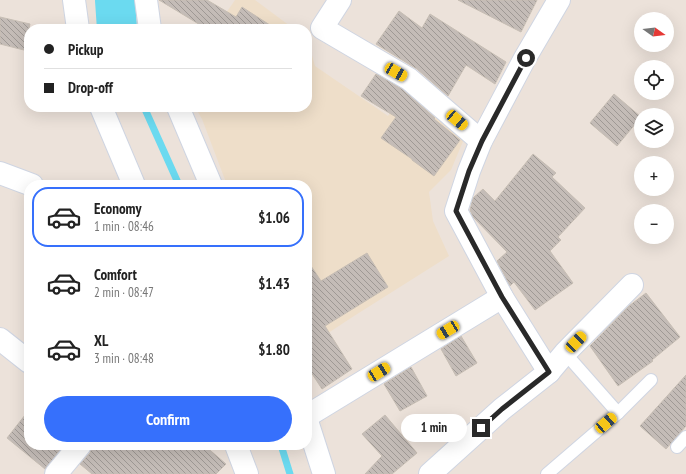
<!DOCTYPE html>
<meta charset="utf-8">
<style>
:root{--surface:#fff;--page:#f6f6f6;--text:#222;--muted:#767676;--line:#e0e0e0;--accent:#3670fc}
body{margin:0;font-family:"PT Sans Narrow",sans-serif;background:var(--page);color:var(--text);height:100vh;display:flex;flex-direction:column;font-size:15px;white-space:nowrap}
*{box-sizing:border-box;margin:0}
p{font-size:13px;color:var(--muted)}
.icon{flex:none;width:22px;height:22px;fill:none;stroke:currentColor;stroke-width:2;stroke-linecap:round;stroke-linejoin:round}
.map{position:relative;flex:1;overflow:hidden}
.side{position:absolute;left:24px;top:180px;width:288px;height:270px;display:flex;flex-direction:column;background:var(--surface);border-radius:16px;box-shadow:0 4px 16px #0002}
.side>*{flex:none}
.top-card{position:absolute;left:24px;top:24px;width:288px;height:88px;border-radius:16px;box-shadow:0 4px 16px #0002;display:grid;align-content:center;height:88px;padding:0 20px;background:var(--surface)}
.needle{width:26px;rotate:104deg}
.fabs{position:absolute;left:634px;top:12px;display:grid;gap:8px}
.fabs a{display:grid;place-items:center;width:40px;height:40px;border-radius:50%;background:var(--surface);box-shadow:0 4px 16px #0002;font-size:20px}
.end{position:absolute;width:18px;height:18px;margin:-9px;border:5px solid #292929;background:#fff;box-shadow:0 0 0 2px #fff}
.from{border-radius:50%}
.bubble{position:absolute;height:28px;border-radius:14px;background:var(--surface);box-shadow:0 4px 16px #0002;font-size:13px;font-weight:600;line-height:28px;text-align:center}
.car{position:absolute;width:12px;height:24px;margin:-12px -6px;border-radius:5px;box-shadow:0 0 3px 1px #0007;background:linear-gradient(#f5c518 24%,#345 0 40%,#f5c518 0 76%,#345 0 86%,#f5c518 0)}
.top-card b{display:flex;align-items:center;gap:14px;height:38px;font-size:15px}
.top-card b+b{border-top:1px solid var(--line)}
.top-card i{width:10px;height:10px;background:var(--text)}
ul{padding:7px 0 0;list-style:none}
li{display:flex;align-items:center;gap:12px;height:60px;margin:0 8px 6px;padding:0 12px;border:2px solid transparent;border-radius:16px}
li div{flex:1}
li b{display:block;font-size:15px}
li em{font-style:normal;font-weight:600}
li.on{border-color:var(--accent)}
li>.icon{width:36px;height:36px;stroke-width:1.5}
.action{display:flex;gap:8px;margin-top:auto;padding:8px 20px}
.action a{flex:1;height:46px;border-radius:24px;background:var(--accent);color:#fff;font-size:16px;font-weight:600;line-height:46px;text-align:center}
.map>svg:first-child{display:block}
.education{fill:#eedec9}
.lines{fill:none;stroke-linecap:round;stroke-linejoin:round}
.stream{stroke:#6bdaf0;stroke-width:7}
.river{stroke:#6bdaf0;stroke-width:40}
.building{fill:url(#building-back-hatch);stroke:#c7beb4}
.lane-casing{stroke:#cfd5e2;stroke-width:14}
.street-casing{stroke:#cfd5e2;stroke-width:24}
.secondary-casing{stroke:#cfd5e2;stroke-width:24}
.lane{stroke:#fff;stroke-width:12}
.street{stroke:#fff;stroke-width:22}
.secondary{stroke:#fff;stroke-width:22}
.route{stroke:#292929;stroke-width:5}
</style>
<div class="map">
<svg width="686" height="474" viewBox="0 0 686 474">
<defs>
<pattern id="building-back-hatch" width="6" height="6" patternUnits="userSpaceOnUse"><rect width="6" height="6" fill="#c4bcb7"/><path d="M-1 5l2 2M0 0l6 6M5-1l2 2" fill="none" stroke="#9f9995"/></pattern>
</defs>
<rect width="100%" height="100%" fill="#ece2da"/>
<g class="education">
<polygon points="235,0 255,0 294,29 215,29"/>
<polygon points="307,38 315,66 388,116 404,96 421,102 466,134 451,170 429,192 433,221 449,256 354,316 307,347 307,185 227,185 202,119 195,107 307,107"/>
</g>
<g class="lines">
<g class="stream">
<polyline points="144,107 179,185"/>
<polyline points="281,445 290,474"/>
</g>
<polyline class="river" points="115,0 117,29"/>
</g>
<g class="building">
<polygon points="159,0 207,0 236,17 242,7 276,29 207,29"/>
<polygon points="458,0 537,0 521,32"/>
<polygon points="399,11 422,28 430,14 506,62 495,84 466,65 448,96 417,69 376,44"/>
<polygon points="0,17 30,24 24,50 0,44"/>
<polygon points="376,74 402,89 435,118 434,119 460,140 434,176 412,160 412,159 381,138 396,117 361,96"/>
<polygon points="614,94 641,117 617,146 590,123"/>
<polygon points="533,154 556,173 552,177 585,208 558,237 561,240 550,251 573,283 535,310 514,282 510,286 497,261 507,252 473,217 470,210 473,198 483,189 495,201"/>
<polygon points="367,253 388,287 325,326 352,369 322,389 307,366 307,260 321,281"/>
<polygon points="646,293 680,337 652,360 653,361 618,386 590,346 629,306"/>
<polygon points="461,336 477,363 456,376 441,349"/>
<polygon points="411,367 427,396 400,411 384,384"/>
<polygon points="686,375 686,426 666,449 640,426"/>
<polygon points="29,410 29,445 64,445 45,469 7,438"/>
<polygon points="385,415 417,453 392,474 365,474 382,456 362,434"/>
<polygon points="92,445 204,445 226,464 216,474 92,474 80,464 90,453"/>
</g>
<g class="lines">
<g class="lane-casing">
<g id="lane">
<polyline points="565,353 618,413"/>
<polyline points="677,447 686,437"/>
<polyline points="547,474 618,413 651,380"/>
</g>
</g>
<g class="street-casing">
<g id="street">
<polyline points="74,0 78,29"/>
<polyline points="340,0 322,28 409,79 481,141"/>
<polyline points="101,107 134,185"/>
<polyline points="0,173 32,185"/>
<polyline points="0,339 29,362"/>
<polyline points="549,372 502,297 456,211 469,171 481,141 525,58 559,0"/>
<polyline points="307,416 502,297"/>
<polyline points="236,445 247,474"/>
<polyline points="56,474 80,445"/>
<polyline points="430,474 502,409 549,372 565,353 632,285"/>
</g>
</g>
<g class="secondary-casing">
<g id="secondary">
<polyline points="146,0 150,29"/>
<polyline points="178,107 211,185"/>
<polyline points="307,421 324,474"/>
</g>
</g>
<use href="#lane" class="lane"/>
<use href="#street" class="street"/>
<use href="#secondary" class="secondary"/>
</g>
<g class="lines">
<polyline class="route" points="481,428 502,409 549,372 502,297 456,211 469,171 482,141 526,58"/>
</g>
</svg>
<div class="fabs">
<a><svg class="needle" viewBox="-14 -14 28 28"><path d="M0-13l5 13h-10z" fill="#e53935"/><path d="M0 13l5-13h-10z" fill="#767676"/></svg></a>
<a><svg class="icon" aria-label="locate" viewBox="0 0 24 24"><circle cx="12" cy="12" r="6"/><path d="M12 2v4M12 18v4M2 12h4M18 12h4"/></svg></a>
<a><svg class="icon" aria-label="layers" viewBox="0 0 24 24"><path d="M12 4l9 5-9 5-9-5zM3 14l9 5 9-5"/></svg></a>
<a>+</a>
<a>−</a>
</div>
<i class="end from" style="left:526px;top:58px"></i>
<i class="end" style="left:481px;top:428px"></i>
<div class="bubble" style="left:401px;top:414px;width:66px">1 min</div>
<i class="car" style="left:396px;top:72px;rotate:120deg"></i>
<i class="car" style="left:457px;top:120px;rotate:130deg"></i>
<i class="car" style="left:448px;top:330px;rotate:239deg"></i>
<i class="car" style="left:576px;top:342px;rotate:44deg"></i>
<i class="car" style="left:379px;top:372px;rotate:58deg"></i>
<i class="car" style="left:606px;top:423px;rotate:49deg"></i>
<div class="top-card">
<b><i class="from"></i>Pickup</b>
<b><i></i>Drop-off</b>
</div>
<section class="side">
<ul>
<li class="on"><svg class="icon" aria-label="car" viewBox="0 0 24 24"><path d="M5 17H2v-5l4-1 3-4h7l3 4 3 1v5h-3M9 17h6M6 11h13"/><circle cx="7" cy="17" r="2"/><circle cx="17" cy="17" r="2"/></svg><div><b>Economy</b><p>1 min · 08:46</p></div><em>$1.06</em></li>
<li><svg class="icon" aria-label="car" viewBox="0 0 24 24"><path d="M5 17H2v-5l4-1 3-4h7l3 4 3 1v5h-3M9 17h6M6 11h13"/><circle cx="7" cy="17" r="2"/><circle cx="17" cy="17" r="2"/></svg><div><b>Comfort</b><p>2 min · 08:47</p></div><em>$1.43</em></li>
<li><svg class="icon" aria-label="car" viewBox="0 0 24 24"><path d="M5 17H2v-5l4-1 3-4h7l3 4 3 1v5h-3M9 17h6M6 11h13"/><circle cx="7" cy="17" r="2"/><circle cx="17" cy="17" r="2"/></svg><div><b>XL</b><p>3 min · 08:48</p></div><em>$1.80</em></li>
</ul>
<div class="action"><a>Confirm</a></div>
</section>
</div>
